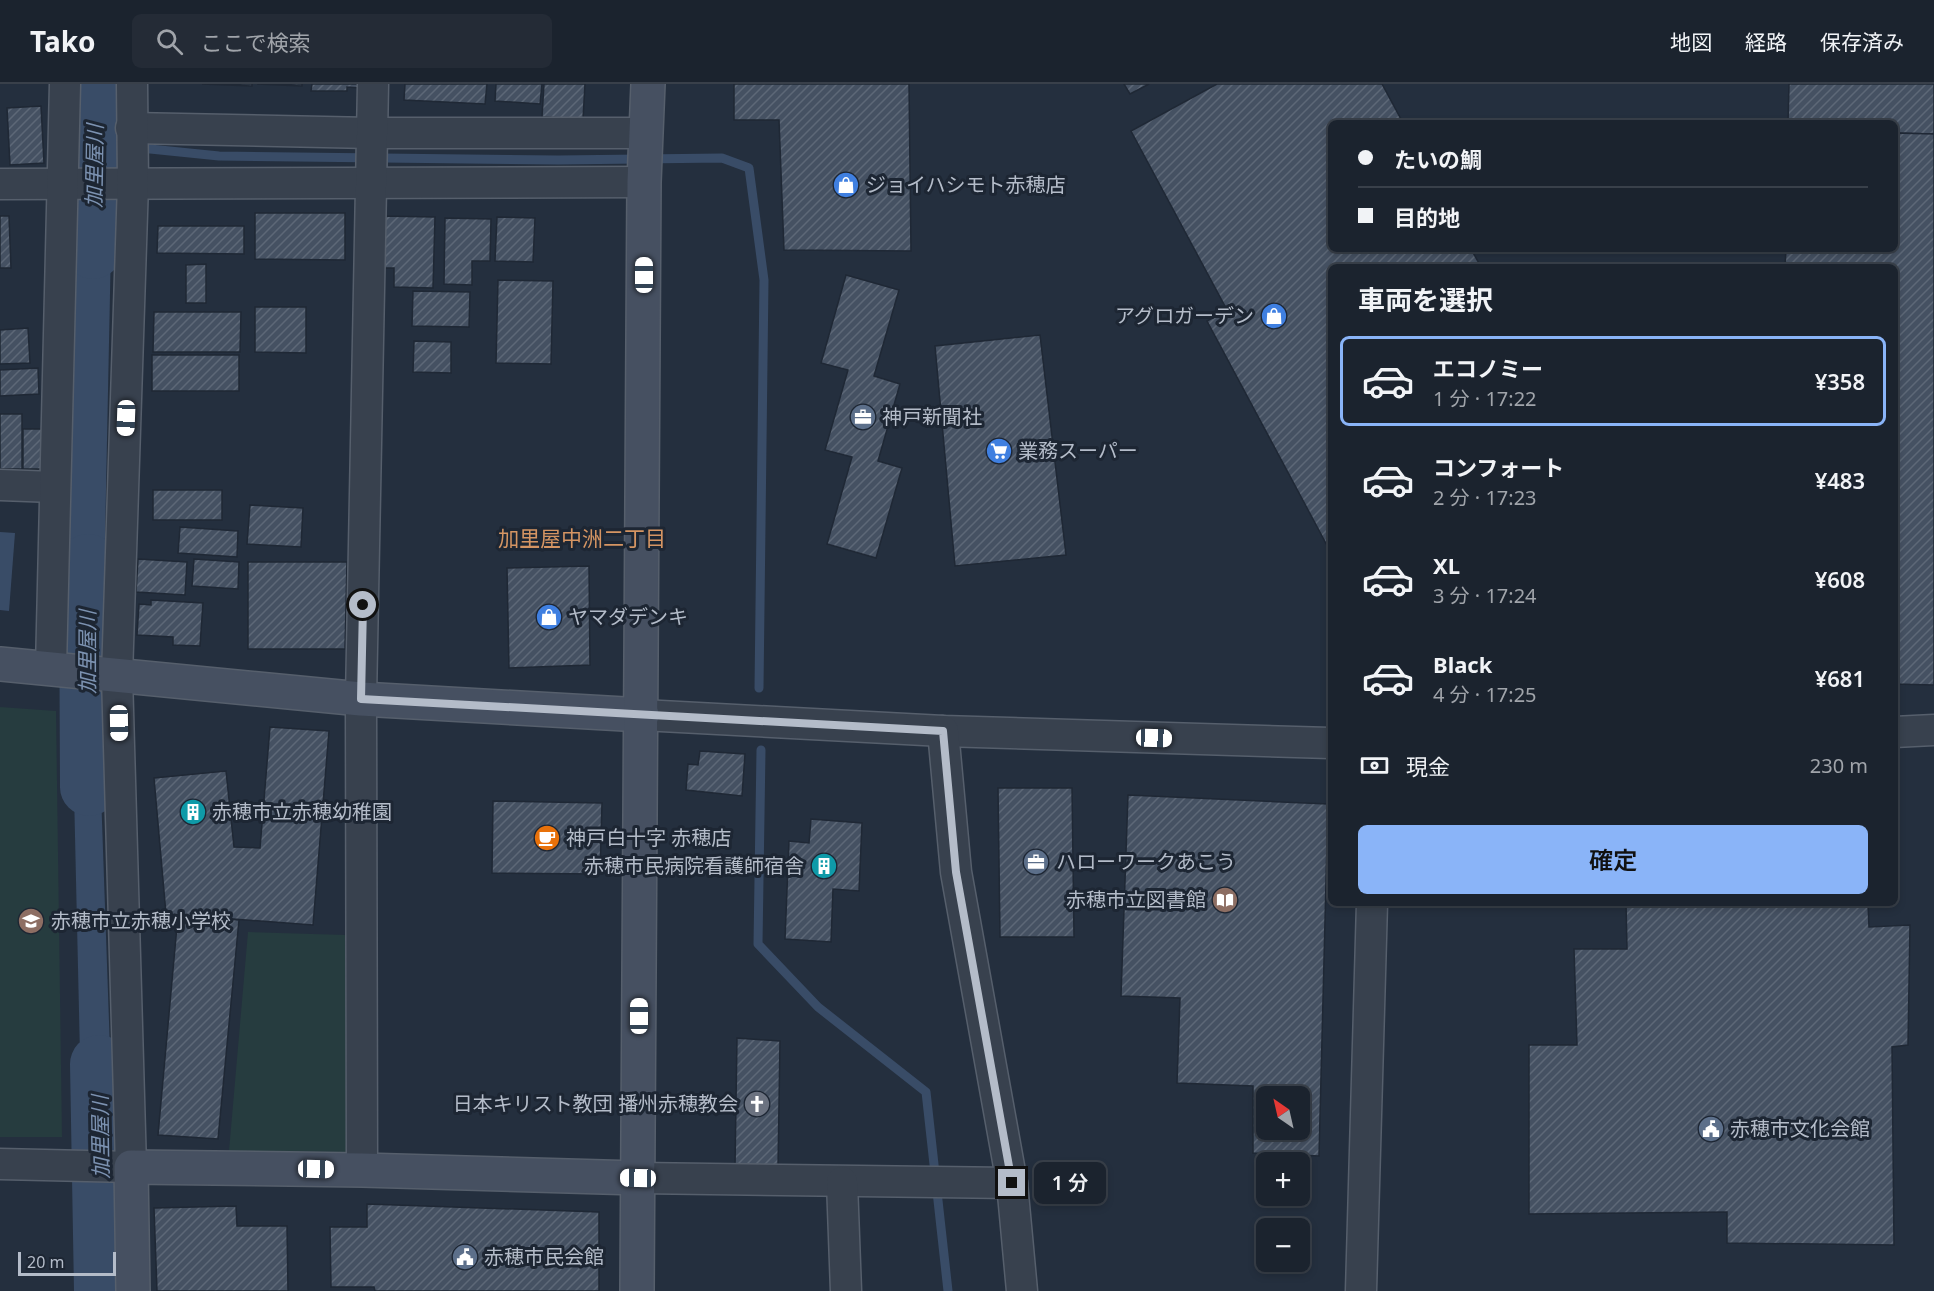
<!DOCTYPE html>
<html lang="ja">
<meta charset="utf-8">
<style>
:root{--surface:#1b232e;--page:#242b36;--text:#f1f3f6;--muted:#a0a4aa;--line:#39404a;--accent:#8ab4f8}
body{margin:0;font-family:"Noto Sans","Noto Sans JP",sans-serif;background:var(--page);color:var(--text);height:100vh;display:flex;flex-direction:column;font-size:22px;white-space:nowrap}
*{box-sizing:border-box;margin:0}
p{font-size:20px;color:var(--muted)}
.icon{flex:none;width:33px;height:33px;fill:none;stroke:currentColor;stroke-width:2;stroke-linecap:round;stroke-linejoin:round}
.map{position:relative;flex:1;overflow:hidden}
.panel{position:absolute;left:1328px;top:180px;width:570px;height:642px;display:flex;flex-direction:column;background:var(--surface);border-radius:9px;box-shadow:0 3px 9px #0003,0 0 0 2px var(--line)}
.panel>*{flex:none}
.hud{position:absolute;left:1328px;top:36px;width:570px;height:132px;border-radius:9px;box-shadow:0 3px 9px #0003,0 0 0 2px var(--line);display:grid;align-content:center;height:132px;padding:0 30px;background:var(--surface)}
.needle{width:39px;rotate:326deg}
.tools{position:absolute;left:1256px;top:1002px;display:grid;gap:12px}
.tools a{display:grid;place-items:center;width:54px;height:54px;border-radius:9px;background:var(--surface);box-shadow:0 3px 9px #0003,0 0 0 2px var(--line);font-size:30px}
.scale{position:absolute;left:18px;bottom:15px;width:98px;box-sizing:border-box;padding-left:6px;border:3px solid #b4bcc9;border-top:0;font-size:16px;line-height:21px;white-space:nowrap;color:#b4bcc9;-webkit-text-stroke:4px #1d2633;paint-order:stroke}
.end{position:absolute;width:27px;height:27px;margin:-14px;border:8px solid #b4bcc9;background:#111;box-shadow:0 0 0 3px #111}
.from{border-radius:50%}
.bubble{position:absolute;height:42px;border-radius:9px;background:var(--surface);box-shadow:0 3px 9px #0003,0 0 0 2px var(--line);font-size:20px;font-weight:600;line-height:42px;text-align:center}
.car{position:absolute;width:18px;height:36px;margin:-18px -9px;border-radius:8px;box-shadow:0 0 4px 2px #0007;background:linear-gradient(#fff 24%,#345 0 40%,#fff 0 76%,#345 0 86%,#fff 0)}
.hud b{display:flex;align-items:center;gap:21px;height:57px;font-size:22px}
.hud b+b{border-top:2px solid var(--line)}
.hud i{width:15px;height:15px;background:var(--text)}
ul{padding:0;list-style:none}
li{display:flex;align-items:center;gap:18px;height:90px;margin:0 12px 9px;padding:0 18px;border:3px solid transparent;border-radius:9px}
li div{flex:1}
li b{display:block;font-size:22px}
li em{font-style:normal;font-weight:600}
li.selected{border-color:var(--accent)}
li>.icon{width:54px;height:54px;stroke-width:1.5}
h2{padding:0 30px;font-size:27px;line-height:72px}
.pay{display:flex;align-items:center;gap:15px;height:66px;padding:0 30px;font-size:22px}
.pay p{margin-inline-start:auto}
.primary-button{display:flex;gap:12px;margin-top:auto;padding:12px 30px}
.primary-button a{flex:1;height:69px;border-radius:9px;background:var(--accent);color:#111;font-size:24px;font-weight:600;line-height:69px;text-align:center}
header{display:flex;align-items:center;gap:36px;box-sizing:border-box;height:84px;padding:0 30px;background:var(--surface);border-bottom:2px solid var(--line)}
header strong{font-size:28px}
nav{display:flex;gap:33px;margin-inline-start:auto;font-size:21px}
.search{width:420px;height:54px;background:var(--page);display:flex;align-items:center;gap:15px;box-sizing:border-box;padding:0 21px;border-radius:9px;color:var(--muted);font-size:22px}
.map>svg:first-child{display:block}
.park{fill:#263c3f}
.water{fill:#394c67}
.lines{fill:none;stroke-linecap:round;stroke-linejoin:round}
.stream{stroke:#394c67;stroke-width:9}
.river{stroke:#394c67;stroke-width:58}
.building{fill:url(#building-hatch);stroke:#1f2835;stroke-width:1.5;fill-rule:evenodd}
.street-casing{stroke:#565f6c;stroke-width:33}
.secondary-casing{stroke:#565f6c;stroke-width:36}
.street{stroke:#38414e;stroke-width:30}
.secondary{stroke:#465061;stroke-width:33}
.route{stroke:#b4bcc9;stroke-width:8}
.labels{text-anchor:middle;stroke-width:6;stroke-linejoin:round;paint-order:stroke}
.poi-label{font-size:20px;fill:#b4bcc9;stroke:#1d2633;text-anchor:start}
.water-label{font-size:21px;font-style:italic;fill:#7c92b1;stroke:#1d2633}
.neighbourhood-label{font-size:21px;fill:#d59563;stroke:#1d2633}
</style>
<header>
<strong>Tako</strong>
<div class="search"><svg class="icon" aria-label="search" viewBox="0 0 24 24"><circle cx="10" cy="10" r="6"/><path d="M15 15l6 6"/></svg>ここで検索</div>
<nav><a>地図</a><a>経路</a><a>保存済み</a></nav>
</header>
<div class="map">
<svg width="1934" height="1207" viewBox="0 0 1934 1207">
<defs>
<pattern id="building-hatch" width="6" height="6" patternUnits="userSpaceOnUse" patternTransform="scale(1.5)"><rect width="6" height="6" fill="#455162"/><path d="M-1 1l2-2M0 6l6-6M5 7l2-2" fill="none" stroke="#5d6877"/></pattern>
</defs>
<rect width="100%" height="100%" fill="#242f3e"/>
<g class="park">
<polygon points="0,623 56,627 62,1053 0,1053"/>
<polygon points="248,848 346,851 350,1068 229,1067"/>
</g>
<g class="water">
<polygon points="79,0 113,0 111,71 102,79 78,79"/>
<polygon points="112,112 103,551 97,559 61,556 72,113"/>
<polygon points="0,448 15,449 9,527 0,526"/>
<polygon points="72,620 98,623 113,1052 104,1059 82,1059"/>
</g>
<g class="lines">
<g class="stream">
<polyline points="101,60 219,72 558,76 722,74 749,84 764,196 759,604"/>
<polyline points="761,666 758,860 818,923 926,1008 948,1207"/>
</g>
<g class="river">
<polyline points="93,166 97,0"/>
<polyline points="88,479 89,703"/>
<polyline points="99,980 103,1207"/>
</g>
</g>
<g class="building">
<polygon points="202,0 252,0 252,2"/>
<polygon points="257,0 302,0 302,2"/>
<polygon points="312,0 360,0 360,4 347,3 347,7 311,7"/>
<polygon points="405,0 487,0 485,20 404,16"/>
<polygon points="496,0 542,0 540,20 495,17"/>
<polygon points="544,0 585,0 583,35 542,33"/>
<polygon points="734,0 909,0 911,167 784,166 779,36 734,36"/>
<polygon points="1124,0 1149,0 1130,10"/>
<polygon points="1217,0 1382,0 1403,39 1330,39 1330,165 1471,165 1481,183 1330,183 1330,467 1207,237 1227,226 1131,47"/>
<polygon points="1789,0 1934,0 1934,50 1894,49 1894,39 1788,39"/>
<polygon points="41,22 44,79 10,81 7,24"/>
<polygon points="1894,49 1934,50 1934,601 1894,600 1894,183 1785,183 1786,165 1894,165"/>
<polygon points="255,129 345,129 345,176 255,175"/>
<polygon points="0,132 9,132 11,184 0,184"/>
<polygon points="379,132 435,133 433,204 394,203 394,184 378,184"/>
<polygon points="497,133 535,134 533,178 495,177"/>
<polygon points="445,134 491,135 490,177 472,177 472,201 444,200"/>
<polygon points="158,142 244,142 244,170 157,169"/>
<polygon points="206,180 206,219 186,219 186,181"/>
<polygon points="846,191 899,206 874,292 900,300 878,377 902,384 876,474 827,460 852,373 825,366 848,286 821,279"/>
<polygon points="498,196 553,197 551,280 496,279"/>
<polygon points="413,207 470,208 469,243 412,242"/>
<polygon points="255,223 306,223 306,269 255,268"/>
<polygon points="154,228 241,228 240,268 153,268"/>
<polygon points="28,244 30,279 0,280 0,246"/>
<polygon points="1040,251 1066,471 955,482 935,262"/>
<polygon points="414,257 451,258 451,289 413,288"/>
<rect x="152" y="271" width="87" height="36"/>
<polygon points="38,284 39,310 0,312 0,286"/>
<rect x="0" y="330" width="22" height="55"/>
<rect x="23" y="345" width="21" height="40"/>
<rect x="153" y="406" width="69" height="30"/>
<polygon points="250,421 303,424 301,463 247,460"/>
<polygon points="180,443 238,447 237,473 178,469"/>
<polygon points="138,475 187,478 185,511 136,508"/>
<polygon points="194,475 239,478 238,505 192,502"/>
<polygon points="248,478 347,478 345,565 248,565"/>
<polygon points="589,482 590,581 509,584 507,484"/>
<polygon points="151,516 203,519 200,562 173,561 173,553 137,551 139,520 151,521"/>
<polygon points="270,643 329,647 313,841 166,830 154,694 226,687 234,763 260,764"/>
<polygon points="700,667 745,670 742,712 686,706 688,680 698,681"/>
<polygon points="998,704 1072,704 1074,853 1000,853"/>
<path d="M1128,711l200,9 -9,352 -66,-3v-67l-76,-3 3,-85 -59,-2zM1266,1012h33v34h-33z"/>
<polygon points="493,717 602,719 600,790 492,789"/>
<polygon points="811,735 862,739 859,807 833,805 831,858 785,855 789,757 809,759"/>
<polygon points="1626,819 1868,819 1869,843 1910,841 1908,961 1892,963 1894,1161 1727,1159 1727,1128 1529,1130 1529,961 1577,961 1574,865 1627,865"/>
<polygon points="178,831 239,836 218,1055 158,1051"/>
<polygon points="737,954 780,957 778,1084 735,1083"/>
<polygon points="367,1120 599,1128 599,1207 375,1207 374,1203 331,1203 330,1143 367,1143"/>
<polygon points="236,1122 237,1142 287,1142 288,1207 157,1207 154,1124"/>
</g>
<g class="lines">
<g class="street-casing">
<g id="street">
<polyline points="131,44 371,49 646,49"/>
<polyline points="0,100 644,98"/>
<polyline points="0,401 54,403"/>
<polyline points="51,584 65,0"/>
<polyline points="642,631 943,647 1330,659"/>
<polyline points="943,647 956,788 1012,1099 1022,1207"/>
<polyline points="1894,648 1934,646"/>
<polyline points="0,1080 131,1083 117,592 133,99 132,0"/>
<polyline points="362,1086 361,615 373,0"/>
<polyline points="638,1094 1012,1099"/>
<polyline points="842,1098 846,1207"/>
<polyline points="1361,1207 1372,819"/>
</g>
</g>
<g class="secondary-casing">
<g id="secondary">
<polyline points="0,580 361,615 642,631"/>
<polyline points="133,1207 131,1083 362,1086 638,1094"/>
<polyline points="637,1207 644,98 648,0"/>
</g>
</g>
<use href="#street" class="street"/>
<use href="#secondary" class="secondary"/>
</g>
<g class="lines">
<polyline class="route" points="363,521 361,615 943,647 956,788 1012,1099"/>
</g>
<defs>
<g id="shop-disc" transform="scale(1.35)"><circle r="9.5" fill="#3f7fe0" stroke="#1d2633"/><path d="M-5-2.5h2.3a2.7 3.5 0 0 1 5.4 0H5L5.5 6h-11ZM-1.5-2.5h3a1.5 2.3 0 0 0-3 0Z" fill="#fff"/></g>
<g id="office-disc" transform="scale(1.35)"><circle r="9.5" fill="#5c6f8a" stroke="#1d2633"/><path d="M-6-3h4V-5.5h4V-3h4V5H-6ZM-1-4.5V-3h2v-1.5ZM-6 0V1H6V0Z" fill="#fff"/></g>
<g id="supermarket-disc" transform="scale(1.35)"><circle r="9.5" fill="#3f7fe0" stroke="#1d2633"/><path d="M-6-5.5h2.5l.6 2H6L4.5 2H-2.5L-4.4-4H-6ZM-1.5 3.2a1.3 1.3 0 1 0 .1 0ZM3 3.2a1.3 1.3 0 1 0 .1 0Z" fill="#fff"/></g>
<g id="building-disc" transform="scale(1.35)"><circle r="9.5" fill="#0f9aa8" stroke="#1d2633"/><path d="M-4-6H4V6H1V3H-1V6H-4ZM-2.5-4.3h1.7v1.8h-1.7ZM.8-4.3h1.7v1.8H.8ZM-2.5-1h1.7V.8h-1.7ZM.8-1h1.7V.8H.8Z" fill="#fff"/></g>
<g id="cafe-disc" transform="scale(1.35)"><circle r="9.5" fill="#e8710a" stroke="#1d2633"/><path d="M-5.5-4.5H6V0H3Q3 3.5 0 3.5H-2.5Q-5.5 3.5-5.5 0ZM3-3.2v2h1.7v-2ZM-6 4.5H4V6H-6Z" fill="#fff"/></g>
<g id="library-disc" transform="scale(1.35)"><circle r="9.5" fill="#8d6e63" stroke="#1d2633"/><path d="M-6-4Q-3-5.5-.7-3.5V5Q-3 3-6 4ZM6-4Q3-5.5 .7-3.5V5Q3 3 6 4Z" fill="#fff"/></g>
<g id="school-disc" transform="scale(1.35)"><circle r="9.5" fill="#8d6e63" stroke="#1d2633"/><path d="M0-5L7-2L0 1L-7-2ZM-4 1L0 2.5L4 1V4Q0 6-4 4Z" fill="#fff"/></g>
<g id="church-disc" transform="scale(1.35)"><circle r="9.5" fill="#6b7280" stroke="#1d2633"/><path d="M-1.2-6h2.4v3.5h3.3v2.4h-3.3V6h-2.4V-.1h-3.3v-2.4h3.3Z" fill="#fff"/></g>
<g id="civic-disc" transform="scale(1.35)"><circle r="9.5" fill="#5c6f8a" stroke="#1d2633"/><path d="M-.6-6.5H3V-4.5H.6V-3L4-1V1h2V6H-6V1h2V-1L-.6-3ZM-1.2 2.5V6h2.4V2.5Z" fill="#fff"/></g>
</defs>
<g fill-rule="evenodd">
<use href="#shop-disc" x="846" y="101"/>
<use href="#shop-disc" x="1274" y="232"/>
<use href="#office-disc" x="863" y="333"/>
<use href="#supermarket-disc" x="999" y="367"/>
<use href="#shop-disc" x="549" y="533"/>
<use href="#building-disc" x="193" y="728"/>
<use href="#cafe-disc" x="547" y="754"/>
<use href="#office-disc" x="1036" y="778"/>
<use href="#building-disc" x="824" y="782"/>
<use href="#library-disc" x="1225" y="816"/>
<use href="#school-disc" x="31" y="837"/>
<use href="#church-disc" x="757" y="1020"/>
<use href="#civic-disc" x="1711" y="1045"/>
<use href="#civic-disc" x="465" y="1173"/>
</g>
<g class="labels">
<g class="poi-label">
<text x="866" y="108">ジョイハシモト赤穂店</text>
<text x="1254" y="239" text-anchor="end">アグロガーデン</text>
<text x="882" y="340">神戸新聞社</text>
<text x="1018" y="374">業務スーパー</text>
<text x="568" y="540">ヤマダデンキ</text>
<text x="212" y="735">赤穂市立赤穂幼稚園</text>
<text x="566" y="761">神戸白十字 赤穂店</text>
<text x="1056" y="785">ハローワークあこう</text>
<text x="804" y="789" text-anchor="end">赤穂市民病院看護師宿舎</text>
<text x="1206" y="823" text-anchor="end">赤穂市立図書館</text>
<text x="51" y="844">赤穂市立赤穂小学校</text>
<text x="738" y="1027" text-anchor="end">日本キリスト教団 播州赤穂教会</text>
<text x="1730" y="1052">赤穂市文化会館</text>
<text x="484" y="1180">赤穂市民会館</text>
</g>
<g class="water-label">
<text transform="translate(95 82) rotate(-89)" y="7">加里屋川</text>
<text transform="translate(88 568) rotate(-90)" y="7">加里屋川</text>
<text transform="translate(101 1053) rotate(-91)" y="7">加里屋川</text>
</g>
<g class="neighbourhood-label">
<text x="582" y="462">加里屋中洲二丁目</text>
</g>
</g>
</svg>
<div class="tools">
<a><svg class="needle" viewBox="-14 -14 28 28"><path d="M0-13l5 13h-10z" fill="#e53935"/><path d="M0 13l5-13h-10z" fill="#a0a4aa"/></svg></a>
<a>+</a>
<a>−</a>
</div>
<div class="scale">20 m</div>
<i class="end from" style="left:363px;top:521px"></i>
<i class="end" style="left:1012px;top:1099px"></i>
<div class="bubble" style="left:1034px;top:1078px;width:72px">1 分</div>
<i class="car" style="left:644px;top:191px;rotate:0deg"></i>
<i class="car" style="left:126px;top:334px;rotate:182deg"></i>
<i class="car" style="left:119px;top:639px;rotate:179deg"></i>
<i class="car" style="left:1154px;top:654px;rotate:92deg"></i>
<i class="car" style="left:639px;top:932px;rotate:0deg"></i>
<i class="car" style="left:316px;top:1085px;rotate:91deg"></i>
<i class="car" style="left:638px;top:1094px;rotate:271deg"></i>
<div class="hud">
<b><i class="from"></i>たいの鯛</b>
<b><i></i>目的地</b>
</div>
<section class="panel">
<h2>車両を選択</h2>
<ul>
<li class="selected"><svg class="icon" aria-label="car" viewBox="0 0 24 24"><path d="M5 17H2v-5l4-1 3-4h7l3 4 3 1v5h-3M9 17h6M6 11h13"/><circle cx="7" cy="17" r="2"/><circle cx="17" cy="17" r="2"/></svg><div><b>エコノミー</b><p>1 分 · 17:22</p></div><em>¥358</em></li>
<li><svg class="icon" aria-label="car" viewBox="0 0 24 24"><path d="M5 17H2v-5l4-1 3-4h7l3 4 3 1v5h-3M9 17h6M6 11h13"/><circle cx="7" cy="17" r="2"/><circle cx="17" cy="17" r="2"/></svg><div><b>コンフォート</b><p>2 分 · 17:23</p></div><em>¥483</em></li>
<li><svg class="icon" aria-label="car" viewBox="0 0 24 24"><path d="M5 17H2v-5l4-1 3-4h7l3 4 3 1v5h-3M9 17h6M6 11h13"/><circle cx="7" cy="17" r="2"/><circle cx="17" cy="17" r="2"/></svg><div><b>XL</b><p>3 分 · 17:24</p></div><em>¥608</em></li>
<li><svg class="icon" aria-label="car" viewBox="0 0 24 24"><path d="M5 17H2v-5l4-1 3-4h7l3 4 3 1v5h-3M9 17h6M6 11h13"/><circle cx="7" cy="17" r="2"/><circle cx="17" cy="17" r="2"/></svg><div><b>Black</b><p>4 分 · 17:25</p></div><em>¥681</em></li>
</ul>
<div class="pay"><svg class="icon" aria-label="cash" viewBox="0 0 24 24"><path d="M3 7h18v10H3z"/><circle cx="12" cy="12" r="2"/></svg>現金<p>230 m</p></div>
<div class="primary-button"><a>確定</a></div>
</section>
</div>
